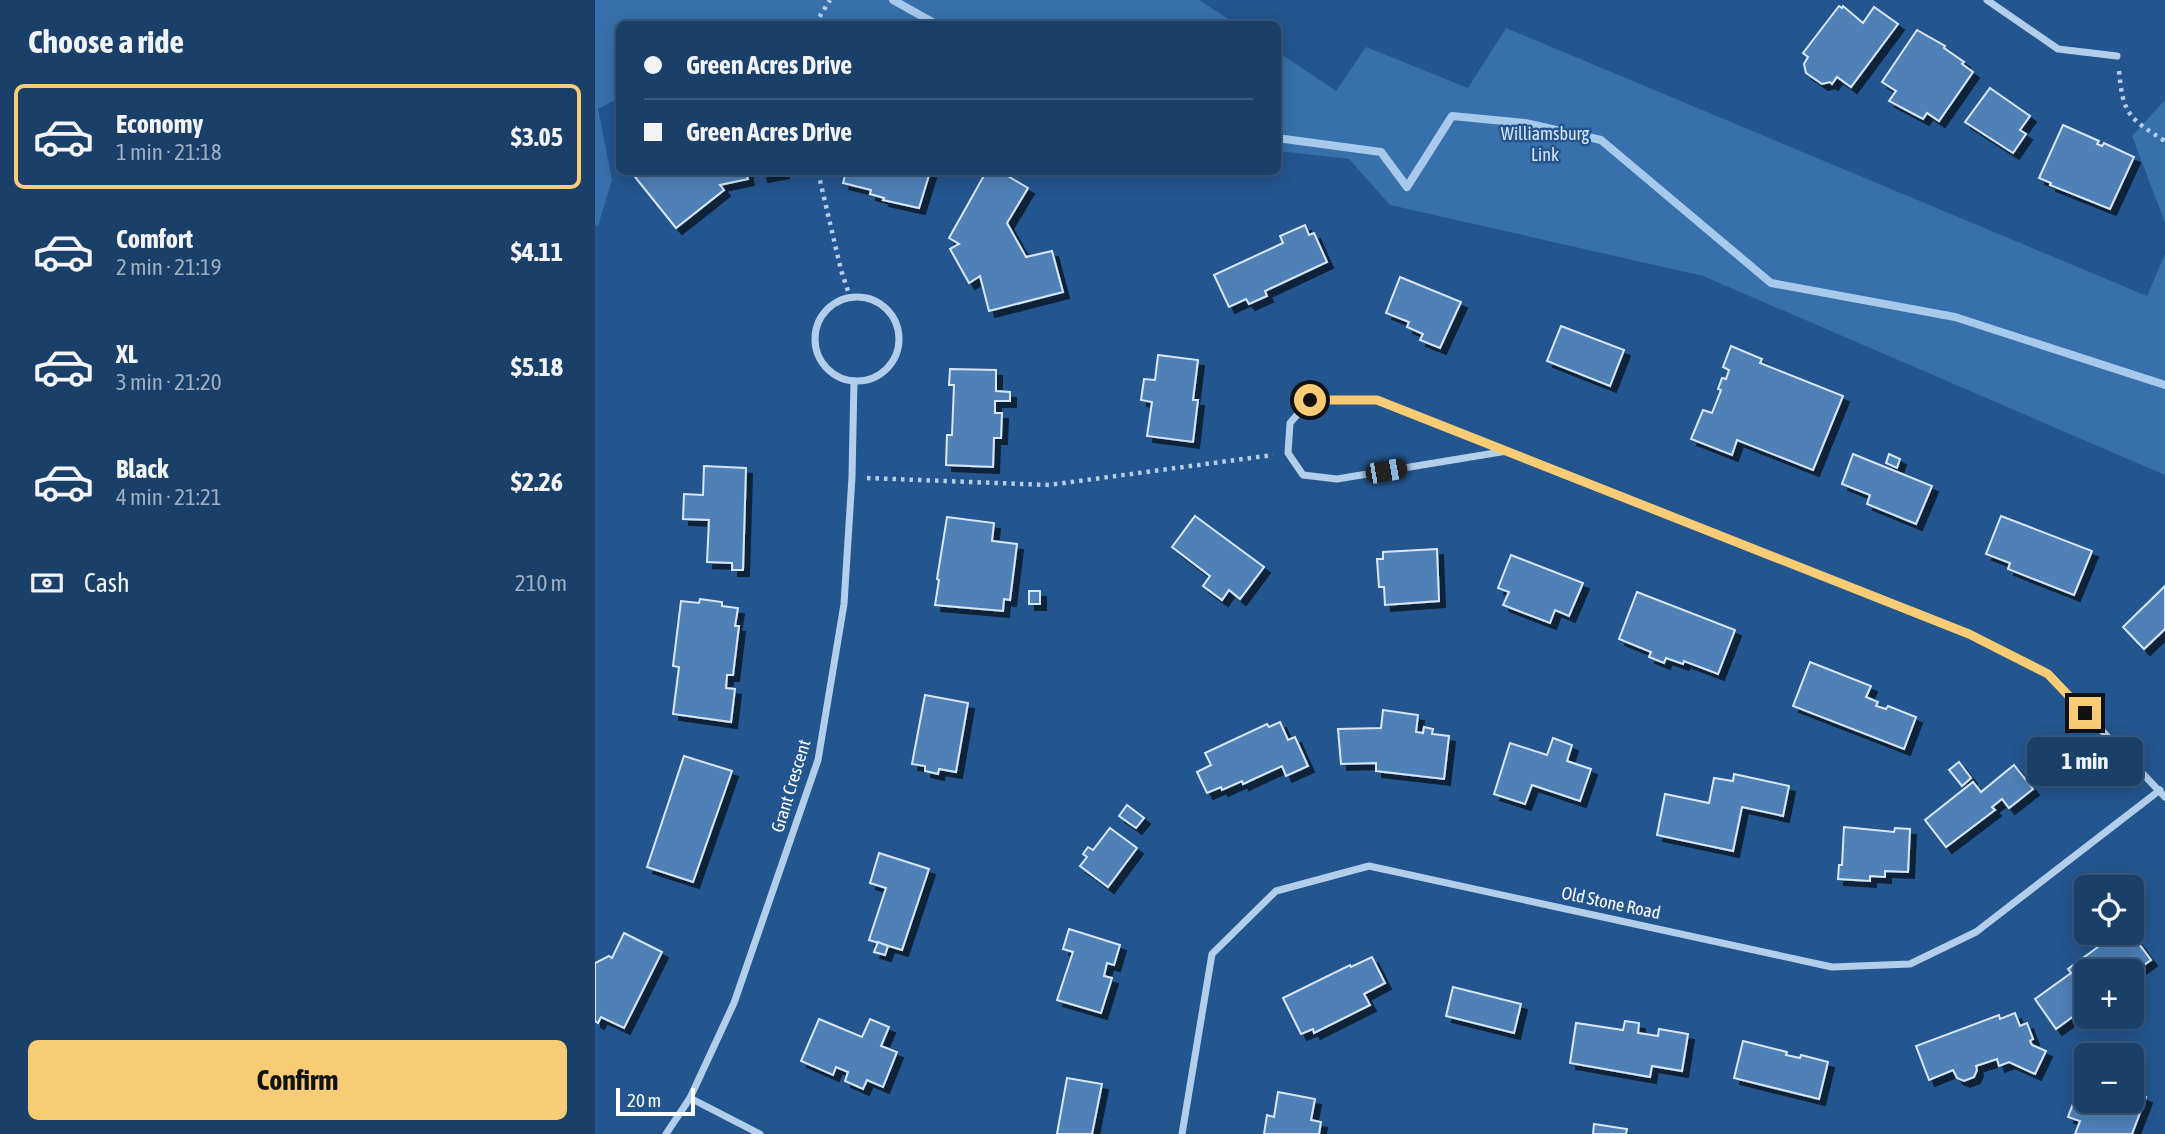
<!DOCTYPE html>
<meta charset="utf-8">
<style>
:root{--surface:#1a406a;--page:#234770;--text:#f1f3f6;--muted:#9fafc1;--line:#38597e;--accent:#f7cc74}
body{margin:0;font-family:"Asap Condensed",sans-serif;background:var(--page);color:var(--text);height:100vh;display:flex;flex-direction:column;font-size:26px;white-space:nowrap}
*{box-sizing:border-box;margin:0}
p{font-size:23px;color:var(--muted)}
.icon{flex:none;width:38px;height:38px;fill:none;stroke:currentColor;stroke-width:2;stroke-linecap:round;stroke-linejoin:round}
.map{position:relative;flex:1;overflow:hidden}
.side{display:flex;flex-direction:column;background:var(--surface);width:595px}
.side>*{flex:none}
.guide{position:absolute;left:21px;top:21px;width:665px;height:154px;border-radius:10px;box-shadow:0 4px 18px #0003,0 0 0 2px var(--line);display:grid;align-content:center;height:154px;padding:0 28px;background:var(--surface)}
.buttons{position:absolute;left:1479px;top:875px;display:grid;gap:14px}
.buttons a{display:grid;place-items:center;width:70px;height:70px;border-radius:10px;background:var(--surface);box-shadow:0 4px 18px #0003,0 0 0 2px var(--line);font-size:35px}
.scale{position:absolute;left:21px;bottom:18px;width:79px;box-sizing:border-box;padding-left:7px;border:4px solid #fff;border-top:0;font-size:19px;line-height:24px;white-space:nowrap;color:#fff;-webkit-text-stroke:5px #23558e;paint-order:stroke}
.end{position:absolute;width:32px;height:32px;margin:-16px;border:9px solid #f7cc74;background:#111;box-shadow:0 0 0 4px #111}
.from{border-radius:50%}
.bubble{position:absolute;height:49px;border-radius:10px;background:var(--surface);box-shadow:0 4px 18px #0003,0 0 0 2px var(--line);font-size:23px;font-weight:700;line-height:49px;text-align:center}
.car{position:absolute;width:21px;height:42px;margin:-21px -10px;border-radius:9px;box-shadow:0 0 5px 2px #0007;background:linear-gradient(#222 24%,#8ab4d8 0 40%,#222 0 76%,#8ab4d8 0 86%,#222 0)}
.guide b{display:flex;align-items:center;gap:24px;height:66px;font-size:26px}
.guide b+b{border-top:2px solid var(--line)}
.guide i{width:18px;height:18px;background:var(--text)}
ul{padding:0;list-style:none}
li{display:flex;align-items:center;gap:21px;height:105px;margin:0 14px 10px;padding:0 14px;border:4px solid transparent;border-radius:10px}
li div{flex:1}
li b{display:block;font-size:26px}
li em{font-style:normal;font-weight:700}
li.active{border-color:var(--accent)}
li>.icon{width:63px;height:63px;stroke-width:1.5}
h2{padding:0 28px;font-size:32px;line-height:84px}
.pay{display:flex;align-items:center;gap:18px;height:77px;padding:0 28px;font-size:26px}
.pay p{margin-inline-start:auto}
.action{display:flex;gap:14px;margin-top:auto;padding:14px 28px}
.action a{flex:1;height:80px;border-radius:10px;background:var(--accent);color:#111;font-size:28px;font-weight:700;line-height:80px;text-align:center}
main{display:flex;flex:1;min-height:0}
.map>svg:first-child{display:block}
.green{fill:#3770ab}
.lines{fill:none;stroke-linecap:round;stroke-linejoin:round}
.stream{stroke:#a6c9ec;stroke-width:8}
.building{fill:#5081b7;stroke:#d7e7f8;stroke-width:2;filter:url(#shadow)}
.path{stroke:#b2ceeb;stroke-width:4.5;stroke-dasharray:3.5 5;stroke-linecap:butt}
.street{stroke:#b2ceeb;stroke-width:7}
.route{stroke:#f7cc74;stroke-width:9}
.labels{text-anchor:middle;stroke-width:5;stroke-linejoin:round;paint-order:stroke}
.park-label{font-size:18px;fill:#d7e7f8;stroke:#23558e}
.street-label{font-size:18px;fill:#fff;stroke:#23558e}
</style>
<main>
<section class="side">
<h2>Choose a ride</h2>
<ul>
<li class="active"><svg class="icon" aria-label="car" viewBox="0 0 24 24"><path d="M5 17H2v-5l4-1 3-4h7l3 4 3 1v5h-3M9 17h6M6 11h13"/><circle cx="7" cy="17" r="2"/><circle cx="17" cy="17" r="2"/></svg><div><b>Economy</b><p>1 min · 21:18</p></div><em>$3.05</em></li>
<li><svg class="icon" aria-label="car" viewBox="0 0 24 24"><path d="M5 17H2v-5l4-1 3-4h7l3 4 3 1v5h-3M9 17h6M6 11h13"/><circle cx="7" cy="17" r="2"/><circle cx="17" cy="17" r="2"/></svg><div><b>Comfort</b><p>2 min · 21:19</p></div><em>$4.11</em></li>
<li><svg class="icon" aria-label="car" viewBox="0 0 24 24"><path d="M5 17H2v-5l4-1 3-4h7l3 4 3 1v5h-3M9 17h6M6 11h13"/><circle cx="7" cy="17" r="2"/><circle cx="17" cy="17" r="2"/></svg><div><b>XL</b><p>3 min · 21:20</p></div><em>$5.18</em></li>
<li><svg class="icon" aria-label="car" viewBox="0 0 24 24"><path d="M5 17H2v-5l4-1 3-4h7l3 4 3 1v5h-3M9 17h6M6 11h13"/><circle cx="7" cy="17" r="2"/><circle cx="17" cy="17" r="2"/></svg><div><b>Black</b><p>4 min · 21:21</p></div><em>$2.26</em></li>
</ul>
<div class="pay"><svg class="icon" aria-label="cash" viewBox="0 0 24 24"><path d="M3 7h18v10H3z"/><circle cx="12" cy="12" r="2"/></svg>Cash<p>210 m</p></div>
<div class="action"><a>Confirm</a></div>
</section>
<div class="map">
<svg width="1570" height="1134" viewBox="0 0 1570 1134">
<defs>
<filter id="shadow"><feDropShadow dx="6" dy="6" stdDeviation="0" flood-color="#0009"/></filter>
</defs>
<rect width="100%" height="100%" fill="#23558e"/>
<g class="green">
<polygon points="0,0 604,0 641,24 24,24 24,98 3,109 17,180 3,226 0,225"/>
<polygon points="911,28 1552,296 1570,254 1570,475 1108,276 795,205 754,159 683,151 683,52 741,91 771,47 873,88"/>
<polygon points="1570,100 1570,223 1537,136"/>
</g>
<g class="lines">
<g class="stream">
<polyline points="298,0 341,24"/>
<polyline points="682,138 786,152 812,187 857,116 930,123 1006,140 1176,283 1360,317 1570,385"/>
</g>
</g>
<g class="building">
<polygon points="1244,6 1247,8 1248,6 1268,23 1279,7 1303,24 1256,87 1242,77 1237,84 1235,82 1227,84 1211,73 1209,64 1213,57 1208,53"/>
<polygon points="1322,30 1350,46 1349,48 1369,62 1367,64 1378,72 1344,121 1332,113 1328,119 1294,101 1301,91 1287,82"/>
<polygon points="1395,88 1435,116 1425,130 1431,134 1418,153 1370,122"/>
<polygon points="1468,125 1504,141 1502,144 1507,146 1509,143 1539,157 1515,209 1455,185 1456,183 1444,178"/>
<polygon points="36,172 153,172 151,172 153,179 125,185 129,190 81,228"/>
<polygon points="166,172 189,172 167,176"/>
<polygon points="251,172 335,172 324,208 288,200 289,198 275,194 276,190 248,183"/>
<polygon points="391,172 406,172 433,188 412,223 431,257 457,251 468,292 394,311 385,276 374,283 355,249 364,244 354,238"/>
<polygon points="710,225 714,235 719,233 732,262 670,291 672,296 654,304 651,299 634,307 619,275 688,243 685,236"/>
<polygon points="805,277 866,302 845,348 825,340 828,334 812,327 814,322 791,313"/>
<polygon points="966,326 1029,350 1015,386 952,361"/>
<polygon points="1136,346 1167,359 1165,363 1248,396 1218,470 1142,440 1137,455 1096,439 1108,410 1117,413 1126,390 1123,389 1127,378 1131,379 1134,370 1128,367"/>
<polygon points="563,355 603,360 598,400 603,400 598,442 552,436 557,402 546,400 549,379 560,380"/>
<polygon points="355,369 401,370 401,391 415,392 415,401 400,401 400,413 407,413 406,438 399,438 398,467 351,465 352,435 357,435 359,385 354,385"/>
<polygon points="1258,454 1337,486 1321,524 1272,504 1275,495 1247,484"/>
<polygon points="1294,454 1305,459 1302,468 1291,463"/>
<polygon points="109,466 151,468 148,570 137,570 137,563 112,562 114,520 88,519 89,494 108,495"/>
<polygon points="600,516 669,567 645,599 634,590 627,600 608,586 615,576 577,547"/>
<polygon points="1406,516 1497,551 1479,595 1413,569 1415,563 1391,554"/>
<polygon points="352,517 399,523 397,541 422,544 415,600 409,599 408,611 340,605 344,580 342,579"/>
<polygon points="842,549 844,601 790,605 789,587 784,587 782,559 788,559 788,552"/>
<polygon points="916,555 988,583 974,616 960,610 955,623 908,605 914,592 903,588"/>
<polygon points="1570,586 1570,629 1549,649 1528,627"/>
<rect x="434" y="591" width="11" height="13"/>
<polygon points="1042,592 1140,630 1123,674 1089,661 1088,664 1071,658 1069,663 1054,657 1056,652 1024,639"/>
<polygon points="105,599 127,602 127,606 143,608 140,626 144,626 138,675 132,675 131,688 140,689 136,722 78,714 84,667 78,666 86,601 104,603"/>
<polygon points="1215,662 1276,686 1271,697 1283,702 1281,706 1291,709 1293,706 1321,717 1309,749 1198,706"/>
<polygon points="330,695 373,703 361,772 344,769 343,774 330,771 330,766 317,764"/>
<polygon points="788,710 823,715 821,732 828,733 829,727 838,729 837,734 854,736 849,779 781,771 781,763 746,764 743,729 786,728"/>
<polygon points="685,722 693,740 700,737 713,766 691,776 687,766 648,784 647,781 627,790 626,787 612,793 602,772 616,765 610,753 672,724 674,727"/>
<polygon points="958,738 977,745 972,761 996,769 985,801 937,785 930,804 899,794 915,743 952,755"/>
<polygon points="89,756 137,771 98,882 52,867"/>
<polygon points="1364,762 1376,778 1367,786 1354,770"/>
<polygon points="1419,765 1438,789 1414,808 1407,799 1397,807 1400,810 1351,847 1330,820 1378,782 1386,792"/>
<polygon points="1139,774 1194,786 1188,816 1147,807 1138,851 1062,835 1070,794 1114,803 1119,778 1138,781"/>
<polygon points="532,805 549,818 541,828 524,816"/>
<polygon points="1249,827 1299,832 1300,828 1315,829 1313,872 1290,871 1290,877 1275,876 1275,881 1243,879 1244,865 1247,865"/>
<polygon points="515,828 542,848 513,887 485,866 492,857 488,854 493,847 498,850"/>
<polygon points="284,853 334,869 307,950 274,940 291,888 275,883"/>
<polygon points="474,929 525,945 519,965 512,963 509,976 517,978 506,1013 462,1000 478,952 468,949"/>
<polygon points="29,933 67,952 29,1028 6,1017 3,1023 0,1021 0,963 14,956 17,958"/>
<polygon points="1522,933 1536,933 1556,960 1536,974 1536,971 1491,971 1491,1007 1461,1029 1440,999 1476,973 1473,969"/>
<polygon points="283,942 293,946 290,955 279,952"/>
<polygon points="777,957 790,983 769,994 775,1005 719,1033 718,1029 706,1034 688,998 755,965 756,967"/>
<polygon points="858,987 926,1004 919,1033 851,1016"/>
<polygon points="1420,1013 1425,1026 1432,1023 1438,1039 1435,1041 1437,1045 1451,1051 1440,1074 1414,1062 1404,1066 1402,1059 1381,1066 1382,1070 1379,1077 1369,1081 1362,1078 1358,1070 1334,1080 1321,1046 1404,1015 1405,1019"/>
<polygon points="224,1019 267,1037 275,1019 294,1027 286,1046 302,1052 288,1087 272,1080 268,1089 250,1081 253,1072 241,1067 238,1075 206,1061"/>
<polygon points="1030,1021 1044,1023 1043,1033 1063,1036 1064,1029 1093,1034 1087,1071 1057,1066 1055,1077 975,1063 981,1023 1028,1030"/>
<polygon points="1148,1041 1192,1052 1191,1055 1205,1058 1206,1055 1233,1062 1224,1099 1139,1078"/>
<polygon points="1491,1070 1491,1101 1536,1101 1536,1092 1551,1097 1537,1134 1480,1134 1485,1121 1473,1117"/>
<polygon points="472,1078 507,1084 497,1134 462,1134"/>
<polygon points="683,1092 720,1099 716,1120 726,1122 724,1134 669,1134 672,1115 679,1117"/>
<polygon points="999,1124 1032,1129 1031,1134 998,1134"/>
</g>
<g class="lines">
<g class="path">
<polyline points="220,24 235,0"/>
<path d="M1524,71c4,44 10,47 46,70"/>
<polyline points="223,172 246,270 255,297"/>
<polyline points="272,478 454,485 678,455"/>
</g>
<g class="street">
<polyline points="1392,0 1463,49 1522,56"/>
<circle cx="262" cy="339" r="42"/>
<polyline points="912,451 742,479 708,475 693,453 695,423 715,400 782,400 1374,634 1453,674 1570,797"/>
<polyline points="95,1098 165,1134"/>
<polyline points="71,1134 95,1098 139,1003 223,760 249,604 257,477 259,381"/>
<polyline points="587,1134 617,954 681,891 774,866 1237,967 1315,964 1381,932 1565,790"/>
</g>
</g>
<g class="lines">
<polyline class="route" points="715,400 782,400 1374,634 1453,674 1490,713"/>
</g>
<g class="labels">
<g class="park-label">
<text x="950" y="140">Williamsburg<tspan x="950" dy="21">Link</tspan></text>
</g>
<g class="street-label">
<text transform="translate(196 786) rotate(-73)" y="6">Grant Crescent</text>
<text transform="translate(1016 903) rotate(12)" y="6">Old Stone Road</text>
</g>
</g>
</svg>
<div class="buttons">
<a><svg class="icon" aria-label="locate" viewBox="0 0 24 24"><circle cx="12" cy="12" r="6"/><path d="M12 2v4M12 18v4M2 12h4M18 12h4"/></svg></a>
<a>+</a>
<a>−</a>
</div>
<div class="scale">20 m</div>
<i class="end from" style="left:715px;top:400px"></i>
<i class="end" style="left:1490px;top:713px"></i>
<div class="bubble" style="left:1432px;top:737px;width:116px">1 min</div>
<i class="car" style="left:791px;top:471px;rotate:80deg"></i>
<div class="guide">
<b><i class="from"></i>Green Acres Drive</b>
<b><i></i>Green Acres Drive</b>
</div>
</div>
</main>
